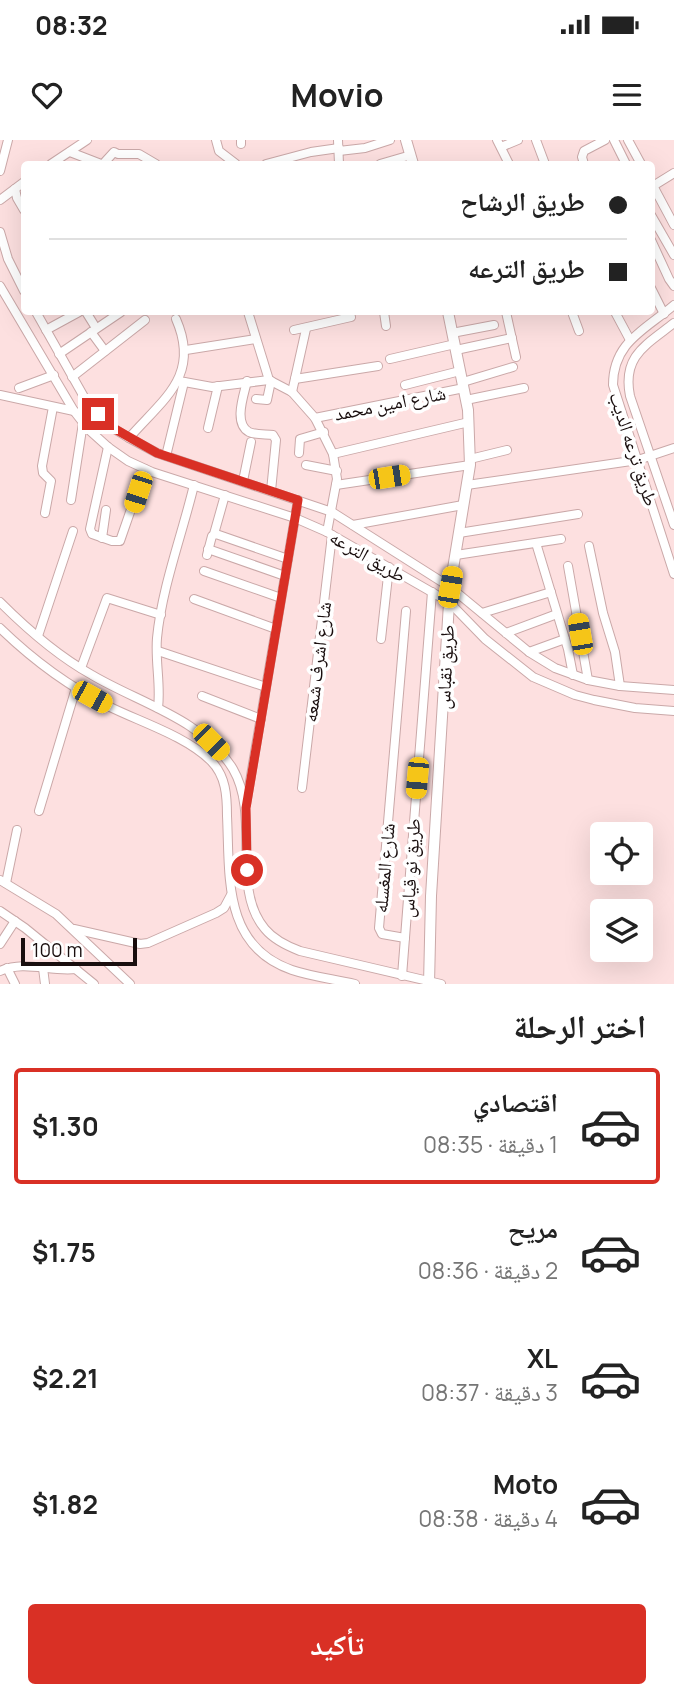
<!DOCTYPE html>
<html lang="ar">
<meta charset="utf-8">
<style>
:root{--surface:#fff;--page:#f6f6f6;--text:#222;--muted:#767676;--line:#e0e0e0;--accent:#d93025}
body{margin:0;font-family:Manrope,"Noto Naskh Arabic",sans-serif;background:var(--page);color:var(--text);direction:rtl;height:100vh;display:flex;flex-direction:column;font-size:26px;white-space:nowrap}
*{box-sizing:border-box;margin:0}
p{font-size:23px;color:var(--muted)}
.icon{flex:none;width:38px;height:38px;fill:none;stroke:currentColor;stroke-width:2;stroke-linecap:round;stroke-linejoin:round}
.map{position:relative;height:844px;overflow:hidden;direction:ltr}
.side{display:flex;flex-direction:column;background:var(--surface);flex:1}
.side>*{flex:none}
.banner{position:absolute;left:21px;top:21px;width:634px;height:154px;border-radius:7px;box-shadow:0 7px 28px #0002;direction:rtl;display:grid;align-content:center;height:154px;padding:0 28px;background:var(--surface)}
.tools{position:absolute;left:590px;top:682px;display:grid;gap:14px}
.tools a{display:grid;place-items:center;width:63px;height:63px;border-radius:7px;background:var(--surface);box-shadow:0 7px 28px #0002;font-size:35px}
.scale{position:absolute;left:21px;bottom:18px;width:116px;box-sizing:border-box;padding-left:7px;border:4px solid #190e0e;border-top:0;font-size:19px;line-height:24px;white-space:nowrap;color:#190e0e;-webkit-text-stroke:5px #fff;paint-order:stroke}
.end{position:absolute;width:32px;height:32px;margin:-16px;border:9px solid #d93025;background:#fff;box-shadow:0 0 0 4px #fff}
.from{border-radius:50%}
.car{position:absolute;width:21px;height:42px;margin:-21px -10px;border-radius:9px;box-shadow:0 0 5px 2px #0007;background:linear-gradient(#f5c518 24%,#345 0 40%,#f5c518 0 76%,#345 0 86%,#f5c518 0)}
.banner b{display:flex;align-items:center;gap:24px;height:66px;font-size:26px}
.banner b+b{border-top:2px solid var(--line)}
.banner i{width:18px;height:18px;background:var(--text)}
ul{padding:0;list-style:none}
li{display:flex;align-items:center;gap:21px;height:116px;margin:0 14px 10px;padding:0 14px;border:4px solid transparent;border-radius:7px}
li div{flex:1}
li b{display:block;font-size:26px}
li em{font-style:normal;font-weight:700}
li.current{border-color:var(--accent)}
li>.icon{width:63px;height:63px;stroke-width:1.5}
h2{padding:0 28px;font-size:32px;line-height:84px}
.button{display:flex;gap:14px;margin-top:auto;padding:14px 28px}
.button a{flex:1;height:80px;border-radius:7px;background:var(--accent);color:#fff;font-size:28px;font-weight:700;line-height:80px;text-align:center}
.status{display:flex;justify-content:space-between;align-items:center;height:49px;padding:0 35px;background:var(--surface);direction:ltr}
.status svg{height:19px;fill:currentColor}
header{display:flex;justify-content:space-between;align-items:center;height:91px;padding:0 28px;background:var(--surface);font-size:32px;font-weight:700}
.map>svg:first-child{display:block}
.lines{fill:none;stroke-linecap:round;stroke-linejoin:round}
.street-casing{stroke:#caa8a8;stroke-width:10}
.secondary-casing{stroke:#caa8a8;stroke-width:12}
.street{stroke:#fff;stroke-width:8}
.secondary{stroke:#fff;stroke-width:10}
.route{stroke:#d93025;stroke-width:9}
.labels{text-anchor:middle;stroke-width:7;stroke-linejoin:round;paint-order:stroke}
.street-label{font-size:19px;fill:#190e0e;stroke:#fff}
</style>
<div class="status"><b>08:32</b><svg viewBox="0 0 49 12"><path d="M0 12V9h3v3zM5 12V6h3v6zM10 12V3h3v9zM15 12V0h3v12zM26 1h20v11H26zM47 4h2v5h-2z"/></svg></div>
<header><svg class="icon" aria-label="menu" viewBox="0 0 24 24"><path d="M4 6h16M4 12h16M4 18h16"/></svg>Movio<svg class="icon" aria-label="heart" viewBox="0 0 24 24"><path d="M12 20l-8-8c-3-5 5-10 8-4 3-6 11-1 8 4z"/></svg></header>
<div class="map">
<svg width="674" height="844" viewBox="0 0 674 844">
<rect width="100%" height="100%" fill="#fde0e0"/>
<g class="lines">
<g class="street-casing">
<g id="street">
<polyline points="216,0 219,11 236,24"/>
<polyline points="241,0 241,4"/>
<polyline points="338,0 339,24"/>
<polyline points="497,0 509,24"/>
<polyline points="536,0 545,24"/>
<polyline points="614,0 626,24"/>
<polyline points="628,0 641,24"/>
<polyline points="501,7 518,0"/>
<polyline points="339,11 365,8 390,0"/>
<polyline points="70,12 101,24"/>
<polyline points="51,24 87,0"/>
<polyline points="103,24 114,12 118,14 139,14 156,24"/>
<polyline points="266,24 311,12 339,8"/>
<polyline points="380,24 411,15"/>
<polyline points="584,24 582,17 584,11 605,0"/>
<polyline points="0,31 8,0"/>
<polyline points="651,42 674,85"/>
<polyline points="653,46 674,33"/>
<polyline points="15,49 17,58 24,70"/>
<polyline points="0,60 24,42"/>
<polyline points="651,75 674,115"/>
<polyline points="0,92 8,119 24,151"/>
<polyline points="651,100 669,139 674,146"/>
<polyline points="0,146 74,271 88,289 108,307 128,321 152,332 295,378 327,392 449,462 485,499 533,537 575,555 594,560 635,568 674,571"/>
<polyline points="651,148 664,174"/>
<path d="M674,165c-29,25 -61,37 -61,80l61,189"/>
<polyline points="36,172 88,264 108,285 129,298 157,313 332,372 450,447 529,512 555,528 588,540 620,546 674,550"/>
<polyline points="86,172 96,188"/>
<polyline points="248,172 269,240"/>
<polyline points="384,172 386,186"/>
<polyline points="506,172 516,217"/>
<polyline points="572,172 579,191"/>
<polyline points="615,172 630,200"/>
<path d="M674,183c-28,22 -52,33 -44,73l44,129"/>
<polyline points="46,190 79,172"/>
<polyline points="294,190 351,177"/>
<polyline points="91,192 105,211"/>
<polyline points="452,193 494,185"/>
<polyline points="186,210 256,199"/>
<polyline points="456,210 512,198"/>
<polyline points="59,214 121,172"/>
<polyline points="390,219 455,204"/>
<polyline points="72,237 145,180"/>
<polyline points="295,239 378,226"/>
<polyline points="179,241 212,247 269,240 292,252 315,278 333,314 337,339 327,392"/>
<path d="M247,241c-3,14 -14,42 2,51 7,3 17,2 24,3l3,5 -5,51"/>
<polyline points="463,242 513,227"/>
<polyline points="405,245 460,231"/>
<polyline points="19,248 54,235"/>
<polyline points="292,252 306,189"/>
<polyline points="0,255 74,271"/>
<polyline points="256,259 267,260 271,241"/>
<polyline points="466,260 524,248"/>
<polyline points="315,278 464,248"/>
<polyline points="208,288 218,246"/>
<path d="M129,298c34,-39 72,-62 47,-119"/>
<polyline points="108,307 90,389 92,394 112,401 120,401 145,329"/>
<polyline points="299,313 300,299 324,292"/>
<polyline points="333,314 469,282"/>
<polyline points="166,316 184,242"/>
<polyline points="470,319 507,310"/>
<polyline points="306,325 337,331"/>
<polyline points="243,341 251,302"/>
<polyline points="336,345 470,325"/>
<polyline points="467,345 638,320 674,308"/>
<polyline points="71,360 83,283"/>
<polyline points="45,373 51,341 43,333 42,326 53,267"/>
<polyline points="353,385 463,365"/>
<polyline points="459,393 578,374"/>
<polyline points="214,394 225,355"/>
<polyline points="102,398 106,370"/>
<polyline points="536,403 568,509 573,535"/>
<polyline points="589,406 603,473 615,512 620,546"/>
<polyline points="208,409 285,436"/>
<polyline points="207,415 212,396 216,394 288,419"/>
<polyline points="456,415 561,399"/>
<polyline points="568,426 588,540"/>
<polyline points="204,431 281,458"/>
<polyline points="194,459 276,489"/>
<path d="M0,462c28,28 58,54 92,73 47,28 111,44 141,94 28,48 -3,119 32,160 9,11 22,17 35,22l141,33"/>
<polyline points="482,473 551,452"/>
<path d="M0,488c32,31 68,58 108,78 32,16 78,30 103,55 15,15 16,35 16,55 3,59 -5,130 65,154 21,7 42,9 63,14"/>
<polyline points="506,493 557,474"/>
<polyline points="38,496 73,391"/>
<polyline points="381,499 389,427"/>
<polyline points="158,511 266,547"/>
<polyline points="529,512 565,499"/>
<polyline points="81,528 107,458 161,475"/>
<polyline points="202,556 261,579"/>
<path d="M158,568c3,-23 -3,-46 -1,-70 5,-51 25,-103 37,-153"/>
<polyline points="302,648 332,395"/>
<polyline points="246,665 298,360"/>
<polyline points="39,671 76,548"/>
<polyline points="0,740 56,774 130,844"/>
<polyline points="6,743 17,690"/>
<polyline points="0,771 25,788 94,844"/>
<polyline points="74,789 140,804 148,803 216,773 224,768 231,755"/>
<polyline points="405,798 382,794 379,788 406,471"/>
<polyline points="0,804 15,781"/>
<polyline points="7,828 15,844"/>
<polyline points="43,828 45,844"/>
<path d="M0,831c25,-11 49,1 76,-2"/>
<polyline points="402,836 432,452"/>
</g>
</g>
<g class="secondary-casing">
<g id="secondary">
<polyline points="406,0 413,24"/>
<polyline points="429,844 431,756 450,447 470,325 468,270 448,172"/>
</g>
</g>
<use href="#street" class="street"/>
<use href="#secondary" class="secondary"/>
</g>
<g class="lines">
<polyline class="route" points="98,274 108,285 157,313 298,360 246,668 247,730"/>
</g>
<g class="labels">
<g class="street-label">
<text transform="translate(390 263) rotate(-11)" y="7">شارع امين محمد</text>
<text transform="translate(634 309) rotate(72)" y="7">طريق ترعه الديب</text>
<text transform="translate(368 416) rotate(30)" y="7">طريق الترعه</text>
<text transform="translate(317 522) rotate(-83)" y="7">شارع اشرف شمعه</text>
<text transform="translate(445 527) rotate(-87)" y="7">طريق نقباس</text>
<text transform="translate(384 728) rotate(-85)" y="7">شارع المغسله</text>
<text transform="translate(410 728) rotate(-86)" y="7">طريق نو قياس</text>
</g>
</g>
</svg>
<div class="tools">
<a><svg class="icon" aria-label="locate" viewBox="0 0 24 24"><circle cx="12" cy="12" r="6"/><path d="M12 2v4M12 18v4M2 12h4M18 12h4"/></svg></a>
<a><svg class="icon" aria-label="layers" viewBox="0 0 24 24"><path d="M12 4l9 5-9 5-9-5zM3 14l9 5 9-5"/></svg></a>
</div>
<div class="scale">100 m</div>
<i class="end from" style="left:247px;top:730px"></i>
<i class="end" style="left:98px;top:274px"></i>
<i class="car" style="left:389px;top:337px;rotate:81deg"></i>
<i class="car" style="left:138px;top:352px;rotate:198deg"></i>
<i class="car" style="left:450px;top:447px;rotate:10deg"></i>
<i class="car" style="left:580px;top:494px;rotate:350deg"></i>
<i class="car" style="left:92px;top:557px;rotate:119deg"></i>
<i class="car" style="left:211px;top:602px;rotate:135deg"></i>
<i class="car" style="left:417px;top:638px;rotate:185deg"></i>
<div class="banner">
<b><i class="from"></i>طريق الرشاح</b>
<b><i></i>طريق الترعه</b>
</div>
</div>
<section class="side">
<h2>اختر الرحلة</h2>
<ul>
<li class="current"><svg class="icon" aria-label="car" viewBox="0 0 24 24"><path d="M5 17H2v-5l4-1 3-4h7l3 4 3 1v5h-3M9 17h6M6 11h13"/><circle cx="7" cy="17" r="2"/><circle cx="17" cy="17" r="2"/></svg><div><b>اقتصادي</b><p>1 دقيقة · 08:35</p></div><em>$1.30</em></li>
<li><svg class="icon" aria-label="car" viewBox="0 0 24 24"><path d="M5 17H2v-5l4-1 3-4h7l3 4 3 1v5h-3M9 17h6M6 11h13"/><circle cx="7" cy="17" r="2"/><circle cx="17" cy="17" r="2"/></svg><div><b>مريح</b><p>2 دقيقة · 08:36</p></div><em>$1.75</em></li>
<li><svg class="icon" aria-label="car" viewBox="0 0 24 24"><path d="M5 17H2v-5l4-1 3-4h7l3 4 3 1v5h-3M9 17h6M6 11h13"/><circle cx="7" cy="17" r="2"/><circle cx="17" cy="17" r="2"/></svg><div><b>XL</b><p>3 دقيقة · 08:37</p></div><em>$2.21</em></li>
<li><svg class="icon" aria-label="car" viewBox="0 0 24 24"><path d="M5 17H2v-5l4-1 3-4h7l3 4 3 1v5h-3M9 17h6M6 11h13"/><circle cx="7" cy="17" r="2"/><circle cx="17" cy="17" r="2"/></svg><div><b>Moto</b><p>4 دقيقة · 08:38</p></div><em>$1.82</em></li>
</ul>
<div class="button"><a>تأكيد</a></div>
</section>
